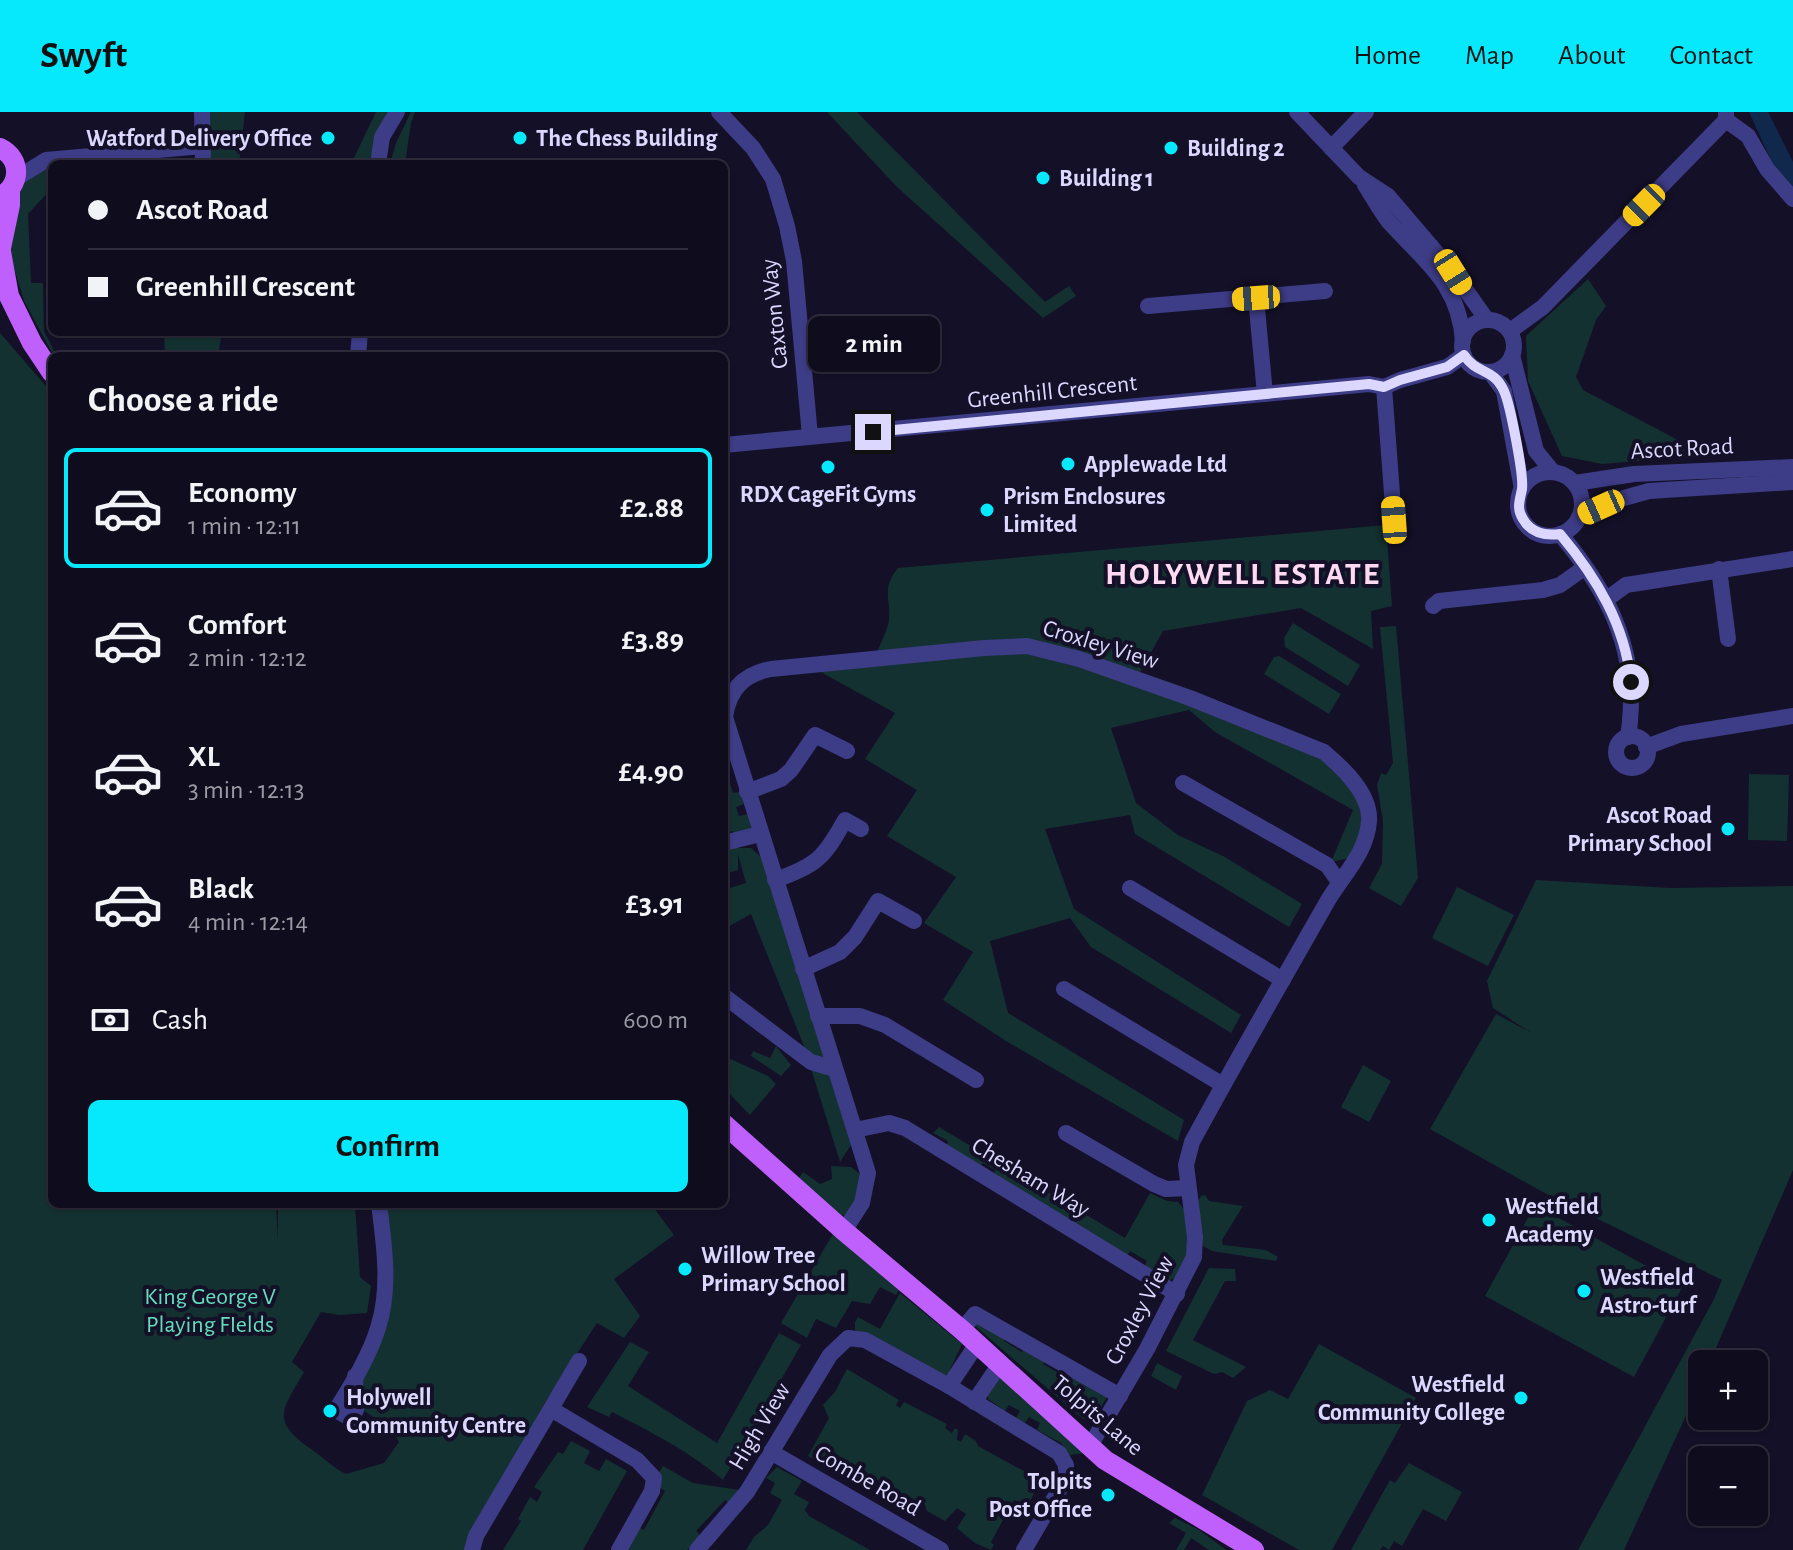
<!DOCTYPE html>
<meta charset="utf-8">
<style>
:root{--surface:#0f0c1e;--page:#1d1a2b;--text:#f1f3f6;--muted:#9b9ba4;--line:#2f2c3c;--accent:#06e8fb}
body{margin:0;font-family:"Alegreya Sans",sans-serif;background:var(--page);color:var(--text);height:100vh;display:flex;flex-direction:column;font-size:30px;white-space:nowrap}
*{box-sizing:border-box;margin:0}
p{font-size:26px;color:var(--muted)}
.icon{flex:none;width:44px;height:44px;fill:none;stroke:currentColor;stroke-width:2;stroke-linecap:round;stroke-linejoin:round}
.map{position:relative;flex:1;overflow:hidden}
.drawer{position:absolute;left:48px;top:240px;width:680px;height:856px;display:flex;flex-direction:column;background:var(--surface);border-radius:12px;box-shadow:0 2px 6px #0004,0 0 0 2px var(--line)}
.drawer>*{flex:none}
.guide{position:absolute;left:48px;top:48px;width:680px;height:176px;border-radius:12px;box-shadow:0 2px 6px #0004,0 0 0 2px var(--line);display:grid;align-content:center;height:176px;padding:0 40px;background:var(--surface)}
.buttons{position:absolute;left:1688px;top:1238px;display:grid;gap:16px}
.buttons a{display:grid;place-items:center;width:80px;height:80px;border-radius:12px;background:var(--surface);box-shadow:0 2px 6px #0004,0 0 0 2px var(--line);font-size:40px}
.end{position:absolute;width:36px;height:36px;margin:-18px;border:10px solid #dbd7fe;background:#111;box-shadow:0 0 0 4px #111}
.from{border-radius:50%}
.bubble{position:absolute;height:56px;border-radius:12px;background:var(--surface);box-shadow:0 2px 6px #0004,0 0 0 2px var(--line);font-size:26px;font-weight:600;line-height:56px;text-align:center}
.car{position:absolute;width:24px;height:48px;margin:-24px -12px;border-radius:10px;box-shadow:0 0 6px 2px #0007;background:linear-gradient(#f5c518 24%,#345 0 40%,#f5c518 0 76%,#345 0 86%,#f5c518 0)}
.guide b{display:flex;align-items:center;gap:28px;height:76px;font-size:30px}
.guide b+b{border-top:2px solid var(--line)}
.guide i{width:20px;height:20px;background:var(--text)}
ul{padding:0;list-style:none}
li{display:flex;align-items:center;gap:24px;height:120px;margin:0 16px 12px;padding:0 24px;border:4px solid transparent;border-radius:12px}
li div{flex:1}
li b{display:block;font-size:30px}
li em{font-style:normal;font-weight:600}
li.on{border-color:var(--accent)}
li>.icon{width:72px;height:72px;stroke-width:1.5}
h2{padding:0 40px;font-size:36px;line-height:96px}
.pay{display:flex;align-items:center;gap:20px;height:88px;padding:0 40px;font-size:30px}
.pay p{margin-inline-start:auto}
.button{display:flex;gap:16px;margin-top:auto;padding:16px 40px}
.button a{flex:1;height:92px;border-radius:12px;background:var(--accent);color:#111;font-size:32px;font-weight:600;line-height:92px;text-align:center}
header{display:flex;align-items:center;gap:48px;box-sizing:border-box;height:112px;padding:0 40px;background:var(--accent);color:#111}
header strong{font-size:38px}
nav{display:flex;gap:44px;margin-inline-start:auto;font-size:28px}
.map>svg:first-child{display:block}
.green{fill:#133130}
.water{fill:#0f284c}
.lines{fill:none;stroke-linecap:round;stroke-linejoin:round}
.minor{stroke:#3d3c86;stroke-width:16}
.major{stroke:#bf60fd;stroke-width:20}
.route{stroke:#dbd7fe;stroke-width:10}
.poi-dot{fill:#06e8fb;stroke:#141028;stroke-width:3}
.labels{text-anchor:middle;stroke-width:8;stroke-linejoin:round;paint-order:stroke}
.poi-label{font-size:24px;font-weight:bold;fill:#dbd7fe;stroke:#141028;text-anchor:start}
.street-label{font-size:24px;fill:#dbd7fe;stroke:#141028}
.park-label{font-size:24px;fill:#63dfbd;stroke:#141028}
.district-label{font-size:32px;font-weight:bold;letter-spacing:2px;fill:#fed9f2;stroke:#141028}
</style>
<header>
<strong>Swyft</strong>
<nav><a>Home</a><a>Map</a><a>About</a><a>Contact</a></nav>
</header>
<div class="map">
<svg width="1793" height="1438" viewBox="0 0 1793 1438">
<rect width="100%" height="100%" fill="#141028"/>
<g class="green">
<polygon points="207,0 245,0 239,52 207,52"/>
<polygon points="376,0 388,0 368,52 351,52"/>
<polygon points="411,0 415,0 411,11 405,52 390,52 396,31"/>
<polygon points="827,0 857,0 1045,190 1069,174 1076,184 1043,206 897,75"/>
<polygon points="52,52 52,76 28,102 31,171 43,171 44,219 54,239 74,239 75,244 54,244 24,189 11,146 11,128 16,91 24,71"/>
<polygon points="1588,167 1606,194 1596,208 1576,265 1583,278 1697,338 1692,345 1602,352 1562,344 1528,269 1526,224"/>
<polygon points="164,220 222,220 218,244 165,244"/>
<path d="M0,221l52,60v811h224l2,37v-37h77l5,73 11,9 -4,27 -28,2 -18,-3 -29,50 12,10c-21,37 -35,48 7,77 12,8 22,19 35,25l38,-11 15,-21 -8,-13 -31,-21 -1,-33 23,-46 2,-125h267l23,31 -60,44 26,37 -16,22 -27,-15 -53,81 -72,131 -3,15h-469z"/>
<path d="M1386,413l6,81 -21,5 2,38 -72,-41 -138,23 -24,43 79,29 4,17c50,15 119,31 137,86 3,9 6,15 4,24 -3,10 -9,20 -14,28l-18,4 22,-52 -138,-78 -26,-22 -78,18 25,75 42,32 45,21 79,48 -13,23 -154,-93 -5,-19 -85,14 29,80 167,106 -10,18 -140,-86 -21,-29 -80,23 18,72 176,107 -6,21 -172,-100 -63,-41 30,-48 -49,-29 32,-46 -69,-41 30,-46 -52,-31 30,-46 -78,-43 59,-6c0,-16 7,-22 11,-36 8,-24 -9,-36 11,-60z"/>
<polygon points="1293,511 1360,553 1348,574 1285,535 1284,526"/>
<polygon points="1396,514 1418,766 1401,794 1369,776 1382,752 1383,709 1377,673 1381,661 1386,663 1393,651 1380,515"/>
<polygon points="1279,544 1341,582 1329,602 1264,562 1274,545"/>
<polygon points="724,652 733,681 740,680 744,692 736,695 739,704 748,702 751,715 749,721 735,727 733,719 724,721 724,699 728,697 724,685"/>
<polygon points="1749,662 1789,663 1787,729 1748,728"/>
<polygon points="736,734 737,736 751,736 761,745 851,1033 840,1050 804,934 751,802 724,817 724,778 746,771 738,742 738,758 724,762 724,737"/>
<polygon points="1536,768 1670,776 1793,774 1793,1058 1709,1252 1702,1252 1702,1269 1624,1438 1578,1438 1714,1187 1722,1168 1539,1078 1430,1017 1496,902 1530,920 1493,896 1487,869"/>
<polygon points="1457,775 1514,803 1488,854 1432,826"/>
<polygon points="776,934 791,953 781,964 751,944 753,939 770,946"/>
<polygon points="724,944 768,964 776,972 750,1003 724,976"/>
<polygon points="1363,953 1391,969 1369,1010 1341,995"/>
<polygon points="939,1015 1125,1126 1150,1081 1167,1089 1178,1090 1185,1098 1190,1137 1180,1164 1167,1169 1143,1157 1147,1149 1130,1139 1126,1146 992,1065 995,1058 983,1051 978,1057 945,1038 948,1029 933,1021"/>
<polygon points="831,1054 851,1055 860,1062 860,1082 849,1103 835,1103 796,1071 803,1060 820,1072 832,1067"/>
<polygon points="1205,1083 1209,1089 1243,1094 1222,1128 1223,1133 1266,1138 1278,1145 1276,1149 1212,1139 1203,1134 1197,1091 1201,1084"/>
<polygon points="1535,1093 1683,1174 1634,1265 1485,1184"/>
<polygon points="834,1120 899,1178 896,1183 880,1175 870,1192 852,1189 836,1216 816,1207 807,1226 781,1211"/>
<polygon points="1209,1156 1235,1157 1236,1169 1225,1169 1193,1228 1246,1255 1233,1266 1222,1260 1214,1262 1166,1239"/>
<polygon points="900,1181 962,1232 947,1264 855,1218 855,1210 858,1205 880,1217"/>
<polygon points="977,1211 1007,1222 1004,1229 1022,1240 1027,1233 1047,1245 1043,1252 1062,1263 1066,1256 1107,1285 1092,1310 1083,1307 975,1214"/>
<path d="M779,1221l22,12 -78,135c-36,-30 -72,-48 -111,-68l-3,5 -22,-10 43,-65 19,10 -21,34 89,57z"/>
<polygon points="1319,1232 1416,1286 1332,1438 1299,1438 1202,1383 1247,1289 1270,1278 1288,1287"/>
<polygon points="1157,1251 1182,1264 1176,1278 1151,1264"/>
<polygon points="847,1257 899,1288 896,1293 900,1296 904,1290 947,1312 945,1316 952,1321 955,1316 958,1318 957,1328 961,1330 965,1322 976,1329 978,1334 1040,1368 1028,1394 1014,1388 991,1430 994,1433 991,1438 975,1431 957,1416 966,1402 957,1396 945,1409 927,1399 925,1393 841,1349 834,1360 808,1344 829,1306 823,1293 835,1280"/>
<polygon points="999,1266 1006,1268 1088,1341 1069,1343 1061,1331 1037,1318 1040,1311 1029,1305 1025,1311 1016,1306 1020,1299 1009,1293 1005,1299 988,1287 988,1279"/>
<polygon points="571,1329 590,1339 584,1351 599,1359 606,1347 627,1359 583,1438 503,1438 521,1409 518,1407 530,1385 537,1390 542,1380 534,1375 558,1340 563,1342"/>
<polygon points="1409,1351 1462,1380 1446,1409 1423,1397 1402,1434 1394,1429 1389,1438 1383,1434 1380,1438 1351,1438 1390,1368 1395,1371"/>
<polygon points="663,1354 693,1371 740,1378 730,1392 725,1388 696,1419 702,1425 687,1438 622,1438 636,1414 644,1418 665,1379 657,1374 658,1362"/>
<polygon points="777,1355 802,1369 794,1382 809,1390 805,1398 809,1404 870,1438 746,1438 754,1425 768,1413 782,1388 770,1381 775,1371 766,1366"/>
<polygon points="1175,1406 1199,1418 1226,1438 1209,1438 1191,1426 1184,1438 1176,1438 1186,1421 1169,1411"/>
</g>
<polygon class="water" points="1749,0 1768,0 1793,50 1793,80 1776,59"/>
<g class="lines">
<g class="minor">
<polyline points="202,0 203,52"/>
<polyline points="719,0 753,36 773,67 787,114 794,149 810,324"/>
<polyline points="1297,0 1359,65 1388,84 1453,160 1487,208"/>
<polyline points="1726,8 1748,24 1767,57 1793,87"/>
<polyline points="1331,36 1366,0"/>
<polyline points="378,52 382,25 397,0"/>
<polyline points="17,66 46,48 203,34"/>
<path d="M1365,73c8,12 15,26 24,37 35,39 70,61 74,119"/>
<polyline points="1256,186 1265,282"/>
<polyline points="1148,194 1325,179"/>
<circle cx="1488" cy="234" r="26"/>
<polyline points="1510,219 1543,195 1726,8 1726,0"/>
<polyline points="1512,243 1536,339 1553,360"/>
<polyline points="358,244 360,220"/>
<polyline points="1490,260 1504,279 1522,377"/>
<polyline points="1384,275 1394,408"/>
<polyline points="724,333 1369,272 1384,275 1400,268 1447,255 1464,243"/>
<circle cx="1550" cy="392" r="32"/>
<polyline points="1575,371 1634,362 1793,355"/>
<polyline points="1579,405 1624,386 1649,379 1793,370"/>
<path d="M1560,422c51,60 81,123 68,203"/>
<polyline points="1719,457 1728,527"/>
<polyline points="1607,487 1626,473 1793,447"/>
<polyline points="1433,494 1439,489 1543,478 1560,473 1584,456"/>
<circle cx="1632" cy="640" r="16"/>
<polyline points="1646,635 1681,622 1793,604"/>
<polyline points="1183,671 1327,753 1339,770"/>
<polyline points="747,680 781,667 791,658 815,623 847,639"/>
<polyline points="724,731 760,722"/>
<path d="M775,768c41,-14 49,-22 70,-60l16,9"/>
<polyline points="1130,776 1283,868"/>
<polyline points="803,857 840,840 855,825 878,789 914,809"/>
<polyline points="1064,877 1223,973"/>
<polyline points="724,884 811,950 835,957"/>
<polyline points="818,904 860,904 885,913 976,968"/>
<polyline points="855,1018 889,1011 905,1016 1177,1182"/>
<polyline points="1066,1021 1154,1072 1166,1077 1188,1076"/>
<path d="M844,1119l18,-28 6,-30 -143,-456c4,-28 19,-43 46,-48l213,-21 43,-2 52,13 111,39 134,54c19,16 47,42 45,69 -2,32 -27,55 -42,81 -45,79 -91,159 -135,240l-6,23 9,72 -1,20 -47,92 -57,97"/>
<polyline points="962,1218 975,1202 1120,1284"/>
<path d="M355,1264l1,34 -5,9 -15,-9c16,-26 33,-53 42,-82 13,-40 6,-84 1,-124"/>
<polyline points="949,1274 977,1232"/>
<polyline points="974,1290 1000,1252"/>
<polyline points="551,1297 637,1348 654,1366 652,1379 619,1438"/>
<polyline points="771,1340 941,1438"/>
<polyline points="472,1438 476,1424 579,1249"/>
<polyline points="697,1438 747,1380 830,1243 848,1226 865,1228 949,1274 1059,1341 1066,1353 1065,1368 1024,1438"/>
</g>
<g class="major">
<path d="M0,36c22,11 21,37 0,49"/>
<polyline points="0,134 9,184 32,231 52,261"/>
<polyline points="1,136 10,93 10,79"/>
<polyline points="724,1012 844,1119 962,1218 1105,1348 1254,1438"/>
</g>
</g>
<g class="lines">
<path class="route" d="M873,320l496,-48 15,3 16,-7 47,-13 17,-12c13,20 29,12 40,36 6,13 20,84 18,98 -2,11 -6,19 1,30 8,14 22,17 37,15 37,44 65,91 71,148"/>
</g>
<g class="poi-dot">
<circle cx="328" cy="26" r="8"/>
<circle cx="520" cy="26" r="8"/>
<circle cx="1171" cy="36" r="8"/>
<circle cx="1043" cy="66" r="8"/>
<circle cx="1068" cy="352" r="8"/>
<circle cx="828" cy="355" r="8"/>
<circle cx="987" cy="398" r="8"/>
<circle cx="1728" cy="717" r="8"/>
<circle cx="1489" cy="1108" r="8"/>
<circle cx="685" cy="1157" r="8"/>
<circle cx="1584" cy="1179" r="8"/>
<circle cx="1521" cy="1286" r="8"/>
<circle cx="330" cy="1299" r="8"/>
<circle cx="1108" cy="1383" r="8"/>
</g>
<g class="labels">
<g class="poi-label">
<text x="312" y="34" text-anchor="end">Watford Delivery Office</text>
<text x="536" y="34">The Chess Building</text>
<text x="1187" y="44">Building 2</text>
<text x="1059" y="74">Building 1</text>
<text x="1084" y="360">Applewade Ltd</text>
<text x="828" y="390" text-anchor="middle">RDX CageFit Gyms</text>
<text x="1003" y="392">Prism Enclosures<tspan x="1003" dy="28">Limited</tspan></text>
<text x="1712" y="711" text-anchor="end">Ascot Road<tspan x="1712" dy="28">Primary School</tspan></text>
<text x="1505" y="1102">Westfield<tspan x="1505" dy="28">Academy</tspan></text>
<text x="701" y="1151">Willow Tree<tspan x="701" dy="28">Primary School</tspan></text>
<text x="1600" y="1173">Westfield<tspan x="1600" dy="28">Astro-turf</tspan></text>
<text x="1505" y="1280" text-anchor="end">Westfield<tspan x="1505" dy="28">Community College</tspan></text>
<text x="346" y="1293">Holywell<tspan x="346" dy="28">Community Centre</tspan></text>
<text x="1092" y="1377" text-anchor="end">Tolpits<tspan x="1092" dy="28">Post Office</tspan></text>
</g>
<g class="street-label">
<text transform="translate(774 202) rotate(-96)" y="8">Caxton Way</text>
<text transform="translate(1052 279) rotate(-6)" y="8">Greenhill Crescent</text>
<text transform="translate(1682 336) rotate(-3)" y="8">Ascot Road</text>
<text transform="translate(1101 532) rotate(17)" y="8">Croxley View</text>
<text transform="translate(1031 1065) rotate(31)" y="8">Chesham Way</text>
<text transform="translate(1139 1198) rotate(-62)" y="8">Croxley View</text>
<text transform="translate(1098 1303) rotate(40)" y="8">Tolpits Lane</text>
<text transform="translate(759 1314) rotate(-59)" y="8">High View</text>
<text transform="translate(868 1368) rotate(30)" y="8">Combe Road</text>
</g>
<g class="park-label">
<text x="210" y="1192">King George V<tspan x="210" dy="28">Playing FIelds</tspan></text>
</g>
<g class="district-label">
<text x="1243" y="472">HOLYWELL ESTATE</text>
</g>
</g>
</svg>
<div class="buttons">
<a>+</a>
<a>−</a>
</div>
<i class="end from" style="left:1631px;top:570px"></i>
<i class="end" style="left:873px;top:320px"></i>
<div class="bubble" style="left:808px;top:204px;width:132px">2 min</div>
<i class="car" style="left:1644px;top:93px;rotate:225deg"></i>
<i class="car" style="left:1453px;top:160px;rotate:148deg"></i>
<i class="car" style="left:1256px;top:186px;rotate:266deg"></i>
<i class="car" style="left:1601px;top:395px;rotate:246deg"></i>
<i class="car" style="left:1394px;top:408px;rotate:356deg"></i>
<div class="guide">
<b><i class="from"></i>Ascot Road</b>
<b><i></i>Greenhill Crescent</b>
</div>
<section class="drawer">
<h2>Choose a ride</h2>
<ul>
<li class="on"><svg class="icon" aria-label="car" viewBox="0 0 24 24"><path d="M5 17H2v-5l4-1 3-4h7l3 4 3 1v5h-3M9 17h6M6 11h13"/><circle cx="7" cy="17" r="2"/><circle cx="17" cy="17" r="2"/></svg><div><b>Economy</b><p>1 min · 12:11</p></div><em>£2.88</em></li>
<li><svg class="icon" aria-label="car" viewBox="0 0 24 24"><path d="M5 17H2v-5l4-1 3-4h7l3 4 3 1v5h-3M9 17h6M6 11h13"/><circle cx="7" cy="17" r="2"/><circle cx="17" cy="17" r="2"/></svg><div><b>Comfort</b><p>2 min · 12:12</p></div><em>£3.89</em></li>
<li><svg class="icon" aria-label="car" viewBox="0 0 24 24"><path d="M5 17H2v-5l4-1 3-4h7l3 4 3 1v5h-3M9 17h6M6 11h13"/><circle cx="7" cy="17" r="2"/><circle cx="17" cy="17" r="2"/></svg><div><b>XL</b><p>3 min · 12:13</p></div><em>£4.90</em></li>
<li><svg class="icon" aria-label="car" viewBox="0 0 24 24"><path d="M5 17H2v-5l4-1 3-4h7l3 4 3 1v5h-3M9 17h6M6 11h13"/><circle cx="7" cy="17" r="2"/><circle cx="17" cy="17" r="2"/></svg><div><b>Black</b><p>4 min · 12:14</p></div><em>£3.91</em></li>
</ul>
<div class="pay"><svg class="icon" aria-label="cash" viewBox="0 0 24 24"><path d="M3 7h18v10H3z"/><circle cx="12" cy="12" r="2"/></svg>Cash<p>600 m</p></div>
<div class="button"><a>Confirm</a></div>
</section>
</div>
